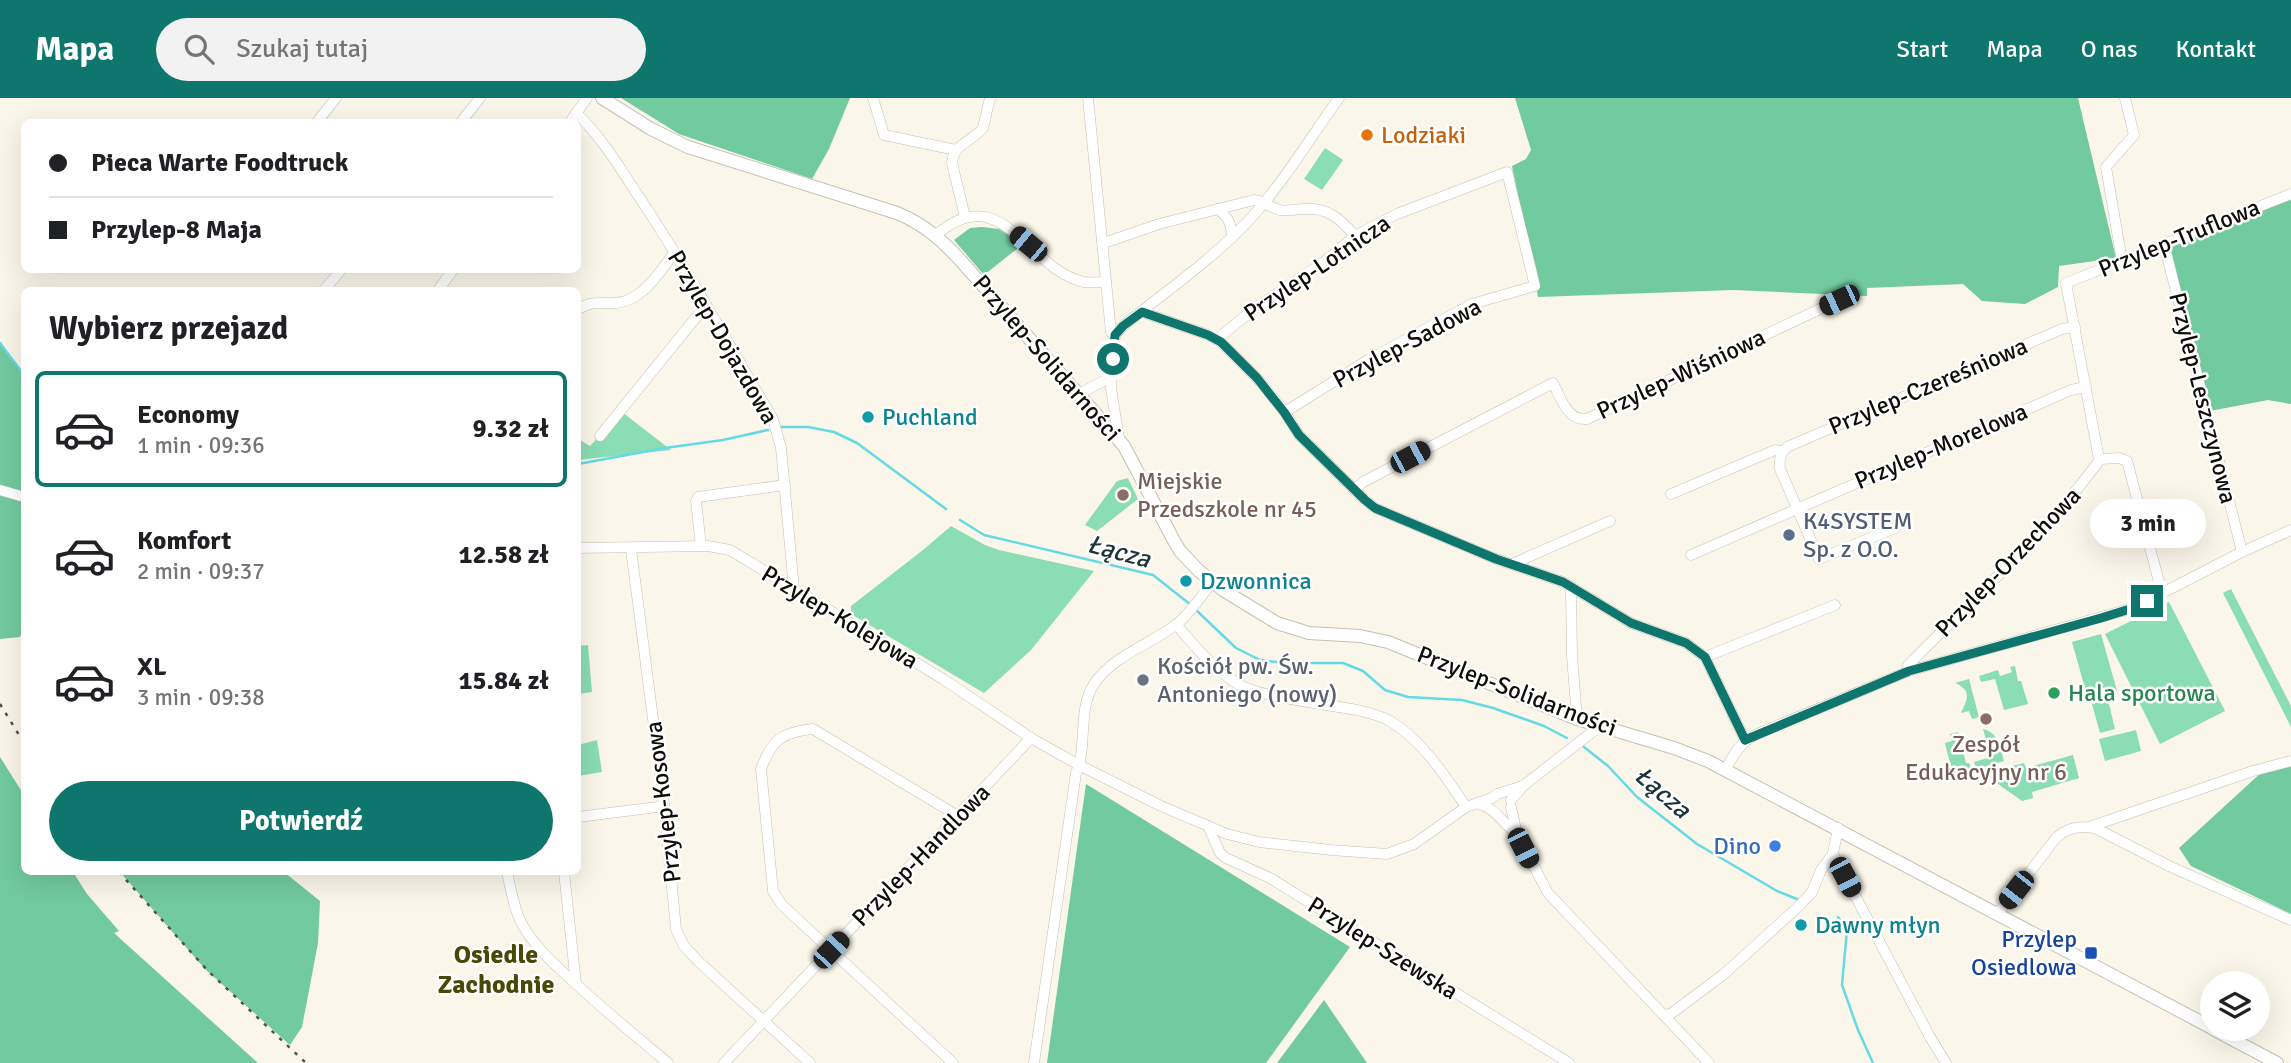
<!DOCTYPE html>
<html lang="pl">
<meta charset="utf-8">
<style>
:root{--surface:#fff;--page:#f2f2f2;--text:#202124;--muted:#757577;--line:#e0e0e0;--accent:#0f766e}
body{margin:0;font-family:Signika,sans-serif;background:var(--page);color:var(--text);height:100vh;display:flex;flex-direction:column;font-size:26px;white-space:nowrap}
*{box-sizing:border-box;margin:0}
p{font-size:23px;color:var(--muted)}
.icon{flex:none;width:38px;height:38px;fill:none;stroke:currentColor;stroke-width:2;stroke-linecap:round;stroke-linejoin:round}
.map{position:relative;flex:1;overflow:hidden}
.details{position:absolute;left:21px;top:189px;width:560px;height:588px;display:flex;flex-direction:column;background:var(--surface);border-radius:10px;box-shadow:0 7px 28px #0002}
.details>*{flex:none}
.guide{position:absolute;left:21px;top:21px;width:560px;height:154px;border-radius:10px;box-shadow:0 7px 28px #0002;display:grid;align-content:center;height:154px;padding:0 28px;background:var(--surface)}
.tools{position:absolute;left:2200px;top:873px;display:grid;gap:14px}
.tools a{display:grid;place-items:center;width:70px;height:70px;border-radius:50%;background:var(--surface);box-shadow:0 7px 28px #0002;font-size:35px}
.end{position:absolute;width:32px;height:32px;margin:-16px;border:9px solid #0f766e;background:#fff;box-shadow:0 0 0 4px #fff}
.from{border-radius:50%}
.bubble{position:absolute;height:49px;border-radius:24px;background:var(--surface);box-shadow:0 7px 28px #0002;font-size:23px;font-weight:700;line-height:49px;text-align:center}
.car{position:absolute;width:21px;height:42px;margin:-21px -10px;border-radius:9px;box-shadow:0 0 5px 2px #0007;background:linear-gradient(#222 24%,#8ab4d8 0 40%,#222 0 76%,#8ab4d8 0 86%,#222 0)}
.guide b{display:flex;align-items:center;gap:24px;height:66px;font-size:26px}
.guide b+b{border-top:2px solid var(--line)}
.guide i{width:18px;height:18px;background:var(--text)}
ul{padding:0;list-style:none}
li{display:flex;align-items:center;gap:21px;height:116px;margin:0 14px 10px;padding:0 14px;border:4px solid transparent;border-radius:10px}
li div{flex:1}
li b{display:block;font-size:26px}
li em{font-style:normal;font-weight:700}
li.current{border-color:var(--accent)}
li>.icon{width:63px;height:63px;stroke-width:1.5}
h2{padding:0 28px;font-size:32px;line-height:84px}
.action{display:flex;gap:14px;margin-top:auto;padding:14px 28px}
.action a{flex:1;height:80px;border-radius:42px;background:var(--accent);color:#fff;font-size:28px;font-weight:700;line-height:80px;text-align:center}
header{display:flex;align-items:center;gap:42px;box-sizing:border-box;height:98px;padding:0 35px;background:var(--accent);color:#fff}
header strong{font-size:33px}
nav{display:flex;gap:38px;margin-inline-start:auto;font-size:24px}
.search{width:490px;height:63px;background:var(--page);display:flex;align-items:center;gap:18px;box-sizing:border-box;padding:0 24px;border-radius:38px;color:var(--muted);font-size:26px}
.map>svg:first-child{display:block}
.green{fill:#8bddb3}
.forest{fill:#72ca9f}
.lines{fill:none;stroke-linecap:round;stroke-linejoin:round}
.stream{stroke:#65dae5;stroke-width:2.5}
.street-casing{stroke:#c4c0b4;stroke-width:11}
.secondary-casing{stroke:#c4c0b4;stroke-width:14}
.street{stroke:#fff;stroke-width:10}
.secondary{stroke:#fff;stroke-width:12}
.rail{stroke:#54514b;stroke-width:2.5;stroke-dasharray:3.5 7;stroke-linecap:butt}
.route{stroke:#0f766e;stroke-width:9}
.food-dot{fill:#e8710a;stroke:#fff;stroke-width:2.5}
.culture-dot{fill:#0f9aa8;stroke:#fff;stroke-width:2.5}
.education-dot{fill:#8d6e63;stroke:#fff;stroke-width:2.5}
.service-dot{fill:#5c6f8a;stroke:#fff;stroke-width:2.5}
.worship-dot{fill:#6b7280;stroke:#fff;stroke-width:2.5}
.leisure-dot{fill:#2e9e5b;stroke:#fff;stroke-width:2.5}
.shop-dot{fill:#3f7fe0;stroke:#fff;stroke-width:2.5}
.transit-dot{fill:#1a4fb4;stroke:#fff;stroke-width:2.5}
.labels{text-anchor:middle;stroke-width:5;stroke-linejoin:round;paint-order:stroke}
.food-label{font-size:24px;fill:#c56008;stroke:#fff;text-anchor:start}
.street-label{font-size:24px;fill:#0f0d09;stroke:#fff}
.culture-label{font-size:24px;fill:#0d838f;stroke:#fff;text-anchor:start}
.education-label{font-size:24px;fill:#785e54;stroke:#fff;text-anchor:start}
.service-label{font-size:24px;fill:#4e5e75;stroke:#fff;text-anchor:start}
.worship-label{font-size:24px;fill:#5b616d;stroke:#fff;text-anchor:start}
.leisure-label{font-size:24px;fill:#27864d;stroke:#fff;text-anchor:start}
.shop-label{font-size:24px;fill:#366cbe;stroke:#fff;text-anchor:end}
.transit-label{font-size:24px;fill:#164399;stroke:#fff;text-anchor:end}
.water-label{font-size:26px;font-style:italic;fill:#1e3335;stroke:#fff}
.neighbourhood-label{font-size:26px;font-weight:bold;fill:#4a4807;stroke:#fff}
</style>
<header>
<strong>Mapa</strong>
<div class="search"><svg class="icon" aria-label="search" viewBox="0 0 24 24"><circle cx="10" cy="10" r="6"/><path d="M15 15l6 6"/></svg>Szukaj tutaj</div>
<nav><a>Start</a><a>Mapa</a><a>O nas</a><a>Kontakt</a></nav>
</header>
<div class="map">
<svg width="2291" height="965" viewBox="0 0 2291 965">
<rect width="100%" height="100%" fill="#fbf6ea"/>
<g class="green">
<polygon points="1325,50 1343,62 1322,92 1304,81"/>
<polygon points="622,314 671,352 578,362 578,341 590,348"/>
<polygon points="1128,380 1138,401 1097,433 1085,427 1117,383"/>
<polygon points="951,428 985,447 999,452 1094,473 1031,552 984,595 851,516 851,508 923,452"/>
<polygon points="2231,491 2291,608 2291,629 2223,495"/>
<polygon points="2169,504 2225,613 2160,646 2105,536"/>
<polygon points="2101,536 2117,593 2088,601 2072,544"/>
<polygon points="588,547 592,594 578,596 578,548"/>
<polygon points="2015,568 2018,583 2021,583 2028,606 2004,612 1995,581 1981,584 1979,578 1998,572 2000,578 2012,574 2010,569"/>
<path d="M1969,581l10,38 -7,2 -3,-8 -8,2c6,-13 12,-22 -6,-30z"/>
<polygon points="2108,602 2115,631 2100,635 2092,606"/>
<path d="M1983,631c16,4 17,18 21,32l-28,8 -2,-7 17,-5z"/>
<polygon points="2136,632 2141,653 2105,663 2099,641"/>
<polygon points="1958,634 1966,665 1969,665 1972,672 1959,674 1951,669 1945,645 1952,643 1950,636"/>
<polygon points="597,642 602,674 578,678 578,647"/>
<polygon points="2073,657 2079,680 2032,694 2033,700 2022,703 1991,681 1989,676 1991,673 2024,665 2026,670"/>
</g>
<g class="forest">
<polygon points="621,0 850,0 829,51 812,81 679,36"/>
<polygon points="1515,0 2078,0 2116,160 2059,168 2058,189 2025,206 1982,203 1963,186 1867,190 1867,198 1733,192 1538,199 1512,68 1526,61 1531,52"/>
<polygon points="2291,96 2291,306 2268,302 2210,313 2169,146"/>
<polygon points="982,129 999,131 1023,146 984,177 954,142 970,130"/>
<polygon points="0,245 24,277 24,527 20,539 0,541"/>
<polygon points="0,659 24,697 24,774 73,774 87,796 119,833 114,835 258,965 0,965"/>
<polygon points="2291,665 2291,816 2191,768 2179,750 2263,673"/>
<polygon points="1086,686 1350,849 1266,965 1047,965"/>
<polygon points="120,774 284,774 320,803 318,845 302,929 290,947 205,871"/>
<polygon points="1324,902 1367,965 1277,965"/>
</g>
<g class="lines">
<g class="stream">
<polyline points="0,245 24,277"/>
<polyline points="781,329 808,329 834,334 857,345 946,411"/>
<polyline points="578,366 665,350 723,342 768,332"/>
<polyline points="960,422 984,437 1153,477 1191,507"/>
<polyline points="1196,512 1236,550 1260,562 1285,565 1343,565 1363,573 1385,592 1408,599 1462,602 1493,610 1544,628 1567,640"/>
<polyline points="1584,649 1608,668 1637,699 1697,746 1777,793 1797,801"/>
<polyline points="1838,819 1847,832 1842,887 1858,932 1873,965"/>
</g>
<g class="street-casing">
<g id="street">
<polyline points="873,0 884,37 956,52"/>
<polyline points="1088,0 1111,234 1115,237 1111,290 1119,341"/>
<path d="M576,15c27,25 47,60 67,90 47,70 87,144 130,216l8,29 13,141"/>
<polyline points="317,24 336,0"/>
<polyline points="461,24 480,0"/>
<polyline points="570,24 587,0"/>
<path d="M1218,111c11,9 13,14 14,28"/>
<path d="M965,119l-13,-54c1,-19 21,-22 31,-35l7,-30"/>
<path d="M936,137c67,-58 91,35 148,47 7,1 15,0 22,0"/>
<path d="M1104,145l55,-19 95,-24c13,2 17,8 26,10 7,2 16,-1 23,-1 24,-2 37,9 52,27"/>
<polyline points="2164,146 2242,454"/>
<polyline points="2122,163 2106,69 2134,37 2125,0"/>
<polyline points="324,192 341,172"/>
<polyline points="438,192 453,172"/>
<path d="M578,211c16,-9 21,-5 38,-6 27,-2 44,-32 59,-51"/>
<polyline points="1142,214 1208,237 1221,244 1257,280 1285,314 1299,337 1365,402 1375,410 1496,461 1563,484 1631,525 1686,545 1705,559 1745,642"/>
<path d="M1115,237l8,-9c43,-35 89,-66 127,-107 34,-37 60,-81 89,-121"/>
<polyline points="1217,241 1254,211 1324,164 1355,138 1397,116 1507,74 1535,188 1472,206 1368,262 1285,314"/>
<polyline points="1079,296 1111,279"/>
<polyline points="600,338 706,207"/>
<polyline points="2099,361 2119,360 2127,363 2162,495"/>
<polyline points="0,392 24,399"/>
<path d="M1354,392l9,-8 190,-99c8,15 14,38 34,36l252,-119"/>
<polyline points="1671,396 1775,352 1782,353"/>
<path d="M1895,430l-76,31 -39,-90c-1,-9 0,-16 7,-22l275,-118 13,-2"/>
<polyline points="701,448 696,403 698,399 785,387"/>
<polyline points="578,450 708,448 730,452 943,581 1031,640 1079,667 1161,708 1227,736 1259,744 1331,752 1387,756 1414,746 1466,709 1492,700 1497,696 1523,688"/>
<polyline points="631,451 664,706 676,831 684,848 699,864 810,965"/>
<polyline points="1691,457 2071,292 2086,289"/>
<polyline points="1512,466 1610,423"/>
<polyline points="1571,490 1572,558 1577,621"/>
<path d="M1176,526c18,22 38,45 62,60 17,11 66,17 88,21 21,3 43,6 62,15 33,18 58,57 78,87"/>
<polyline points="1705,559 1835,507"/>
<polyline points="1909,573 1908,567 2048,428 2097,366 2099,361 2066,185 2291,96"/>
<path d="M1726,671c8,-16 15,-27 31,-35l152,-63 224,-63 109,-56 49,-22"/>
<polyline points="1511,702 1523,688 1600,628"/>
<path d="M1477,705c20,6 23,18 40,31"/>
<polyline points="1511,709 1517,736 1548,795 1709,965"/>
<polyline points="578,719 657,709 664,706"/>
<polyline points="1208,728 1220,755 1226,760 1270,780 1569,965"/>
<polyline points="2089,729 2253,673 2291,663"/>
<polyline points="1833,756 1930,939 1946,965"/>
<path d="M507,774c3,15 6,31 12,46 12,26 35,46 56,65 30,28 62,54 93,80"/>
<polyline points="564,774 576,886"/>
<path d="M1998,815l58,-75c12,-11 23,-12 39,-10l74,38 122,54"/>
<polyline points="1665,917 1672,915 1724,876 1798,809 1812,794 1821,772 1833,756 1838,730"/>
<polyline points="724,965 1031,640"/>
<path d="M953,965l-171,-158 -9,-14 -12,-122c11,-30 22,-37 52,-40l145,87"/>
<path d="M1034,965l42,-290c12,-28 1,-62 18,-89 18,-28 59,-41 83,-60 14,-12 25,-28 35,-42"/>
</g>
</g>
<g class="secondary-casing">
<g id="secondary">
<path d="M602,0l49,31 37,18 209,66c27,11 46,28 65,49l162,184 49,93 7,12 19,20 24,19 54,33 32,10 51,3 28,6 189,77 97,29 34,13 504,267"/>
<polyline points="2213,931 2277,965"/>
</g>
</g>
<use href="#street" class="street"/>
<use href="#secondary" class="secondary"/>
<g class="rail">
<polyline points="0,606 24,645"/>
<polyline points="119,774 208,873 306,965"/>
</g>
</g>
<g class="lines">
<polyline class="route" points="1113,261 1115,237 1123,228 1142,214 1208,237 1221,244 1257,280 1284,314 1299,337 1365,402 1375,410 1496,461 1563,484 1631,525 1686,545 1705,559 1745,642 1909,573 2101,520 2133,510 2147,503"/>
</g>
<circle class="food-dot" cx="1367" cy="37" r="7"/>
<g class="culture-dot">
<circle cx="868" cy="319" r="7"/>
<circle cx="1186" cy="483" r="7"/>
<circle cx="1801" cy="827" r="7"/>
</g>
<g class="education-dot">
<circle cx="1123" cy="397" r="7"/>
<circle cx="1986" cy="621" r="7"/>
</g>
<circle class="service-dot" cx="1789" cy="437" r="7"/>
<circle class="worship-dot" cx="1143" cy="582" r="7"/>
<circle class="leisure-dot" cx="2054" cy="595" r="7"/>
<circle class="shop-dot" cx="1775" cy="748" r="7"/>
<rect class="transit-dot" x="2084" y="848" width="14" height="14" rx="3.5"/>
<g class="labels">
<g class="food-label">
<text x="1381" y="45">Lodziaki</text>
</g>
<g class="street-label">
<text transform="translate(2179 140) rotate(-22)" y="8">Przylep-Truflowa</text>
<text transform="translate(1317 170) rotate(-34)" y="8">Przylep-Lotnicza</text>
<text transform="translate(723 239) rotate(60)" y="8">Przylep-Dojazdowa</text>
<text transform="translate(1407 245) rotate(-28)" y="8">Przylep-Sadowa</text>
<text transform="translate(1047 260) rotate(49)" y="8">Przylep-Solidarności</text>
<text transform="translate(1681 276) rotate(-25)" y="8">Przylep-Wiśniowa</text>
<text transform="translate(1928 288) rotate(-23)" y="8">Przylep-Czereśniowa</text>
<text transform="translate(2203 300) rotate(76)" y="8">Przylep-Leszczynowa</text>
<text transform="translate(1941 348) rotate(-23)" y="8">Przylep-Morelowa</text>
<text transform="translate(2008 464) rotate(-46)" y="8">Przylep-Orzechowa</text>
<text transform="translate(840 519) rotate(31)" y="8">Przylep-Kolejowa</text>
<text transform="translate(1517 593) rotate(21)" y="8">Przylep-Solidarności</text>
<text transform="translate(663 704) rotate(-97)" y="8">Przylep-Kosowa</text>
<text transform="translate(921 757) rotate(-46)" y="8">Przylep-Handlowa</text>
<text transform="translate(1383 850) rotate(32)" y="8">Przylep-Szewska</text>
</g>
<g class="culture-label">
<text x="882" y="327">Puchland</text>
<text x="1200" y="491">Dzwonnica</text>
<text x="1815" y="835">Dawny młyn</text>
</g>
<g class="education-label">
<text x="1137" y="391">Miejskie<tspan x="1137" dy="28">Przedszkole nr 45</tspan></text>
<text x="1986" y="654" text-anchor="middle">Zespół<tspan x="1986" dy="28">Edukacyjny nr 6</tspan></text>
</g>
<g class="service-label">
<text x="1803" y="431">K4SYSTEM<tspan x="1803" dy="28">Sp. z O.O.</tspan></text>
</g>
<g class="worship-label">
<text x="1157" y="576">Kościół pw. Św.<tspan x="1157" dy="28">Antoniego (nowy)</tspan></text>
</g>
<g class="leisure-label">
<text x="2068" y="603">Hala sportowa</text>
</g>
<g class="shop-label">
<text x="1761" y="756">Dino</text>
</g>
<g class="transit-label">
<text x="2077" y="849">Przylep<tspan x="2077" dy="28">Osiedlowa</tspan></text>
</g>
<g class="water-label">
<text transform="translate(1119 453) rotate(15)" y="9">Łącza</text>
<text transform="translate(1663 694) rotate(41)" y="9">Łącza</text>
</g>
<g class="neighbourhood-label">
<text x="496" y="865">Osiedle<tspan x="496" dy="30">Zachodnie</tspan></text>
</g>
</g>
</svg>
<div class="tools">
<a><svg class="icon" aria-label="layers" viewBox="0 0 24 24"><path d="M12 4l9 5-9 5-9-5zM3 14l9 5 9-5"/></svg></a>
</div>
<i class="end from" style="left:1113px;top:261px"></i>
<i class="end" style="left:2147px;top:503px"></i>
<div class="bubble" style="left:2090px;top:401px;width:116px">3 min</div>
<i class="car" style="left:1028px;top:146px;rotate:310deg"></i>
<i class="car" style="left:1839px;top:202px;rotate:245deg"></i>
<i class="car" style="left:1410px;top:359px;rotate:62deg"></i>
<i class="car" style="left:1523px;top:750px;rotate:153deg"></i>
<i class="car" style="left:1845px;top:779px;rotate:152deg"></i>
<i class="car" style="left:2016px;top:792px;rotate:218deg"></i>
<i class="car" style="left:831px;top:852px;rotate:43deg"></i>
<div class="guide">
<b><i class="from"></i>Pieca Warte Foodtruck</b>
<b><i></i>Przylep-8 Maja</b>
</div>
<section class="details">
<h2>Wybierz przejazd</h2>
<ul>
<li class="current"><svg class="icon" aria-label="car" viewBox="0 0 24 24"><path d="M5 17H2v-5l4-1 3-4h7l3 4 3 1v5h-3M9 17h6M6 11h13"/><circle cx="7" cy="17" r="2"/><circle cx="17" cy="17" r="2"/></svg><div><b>Economy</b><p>1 min · 09:36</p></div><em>9.32 zł</em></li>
<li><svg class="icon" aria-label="car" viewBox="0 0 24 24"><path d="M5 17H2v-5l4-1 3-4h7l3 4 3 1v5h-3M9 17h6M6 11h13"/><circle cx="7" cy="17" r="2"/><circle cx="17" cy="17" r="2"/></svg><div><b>Komfort</b><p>2 min · 09:37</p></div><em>12.58 zł</em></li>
<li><svg class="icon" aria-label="car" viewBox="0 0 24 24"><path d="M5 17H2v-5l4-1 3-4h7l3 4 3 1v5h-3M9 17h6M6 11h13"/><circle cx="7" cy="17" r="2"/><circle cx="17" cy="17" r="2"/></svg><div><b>XL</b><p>3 min · 09:38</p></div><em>15.84 zł</em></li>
</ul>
<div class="action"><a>Potwierdź</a></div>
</section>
</div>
